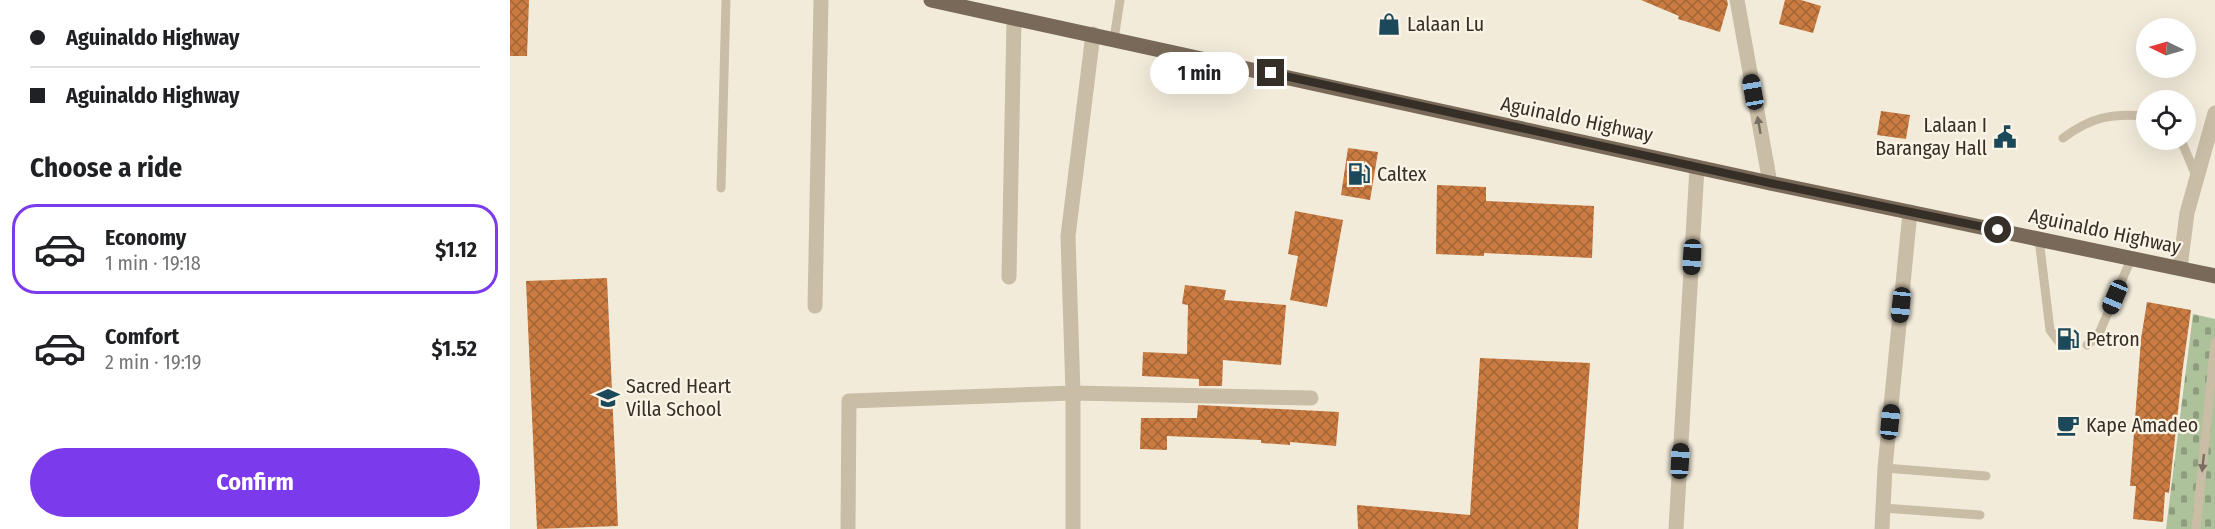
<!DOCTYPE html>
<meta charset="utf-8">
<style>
:root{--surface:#fff;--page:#f6f6f6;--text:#202124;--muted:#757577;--line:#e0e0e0;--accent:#7c3aed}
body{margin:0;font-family:"Fira Sans Condensed",sans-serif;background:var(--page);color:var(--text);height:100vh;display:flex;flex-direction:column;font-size:22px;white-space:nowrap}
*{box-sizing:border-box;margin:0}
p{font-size:20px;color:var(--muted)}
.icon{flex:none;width:33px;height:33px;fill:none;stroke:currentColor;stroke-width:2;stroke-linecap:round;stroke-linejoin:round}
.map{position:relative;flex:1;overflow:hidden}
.side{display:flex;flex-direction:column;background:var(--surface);width:510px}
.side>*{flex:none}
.banner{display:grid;align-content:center;height:132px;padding:0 30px;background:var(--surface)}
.needle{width:39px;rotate:275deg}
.fabs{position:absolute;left:1626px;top:18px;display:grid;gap:12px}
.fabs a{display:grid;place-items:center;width:60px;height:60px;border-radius:50%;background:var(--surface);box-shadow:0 6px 24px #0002;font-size:30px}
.end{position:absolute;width:27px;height:27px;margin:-14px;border:8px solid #362f27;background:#fff;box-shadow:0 0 0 3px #fff}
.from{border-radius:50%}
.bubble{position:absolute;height:42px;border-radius:21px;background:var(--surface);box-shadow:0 6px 24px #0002;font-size:20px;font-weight:700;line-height:42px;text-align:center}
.car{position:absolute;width:18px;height:36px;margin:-18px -9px;border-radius:8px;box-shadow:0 0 4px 2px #0007;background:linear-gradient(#222 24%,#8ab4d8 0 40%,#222 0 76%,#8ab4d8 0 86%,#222 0)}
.banner b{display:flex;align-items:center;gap:21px;height:57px;font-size:22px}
.banner b+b{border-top:2px solid var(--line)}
.banner i{width:15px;height:15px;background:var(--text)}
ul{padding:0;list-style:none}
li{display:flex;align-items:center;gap:18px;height:90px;margin:0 12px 9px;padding:0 18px;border:3px solid transparent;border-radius:24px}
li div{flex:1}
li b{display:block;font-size:22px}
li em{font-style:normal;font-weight:700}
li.selected{border-color:var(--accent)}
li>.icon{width:54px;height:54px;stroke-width:1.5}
h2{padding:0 30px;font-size:27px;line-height:72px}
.action{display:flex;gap:12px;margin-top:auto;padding:12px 30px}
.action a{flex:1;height:69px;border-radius:36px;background:var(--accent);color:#fff;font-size:24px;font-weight:700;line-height:69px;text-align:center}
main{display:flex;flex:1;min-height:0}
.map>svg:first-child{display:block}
.cemetery{fill:url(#cemetery-stones)}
.building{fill:url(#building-cross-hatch)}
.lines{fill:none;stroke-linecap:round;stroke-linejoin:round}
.service{stroke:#cabda6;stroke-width:9}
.minor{stroke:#cabda6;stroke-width:15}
.primary{stroke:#796958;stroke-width:15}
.oneway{fill:#796f60}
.route{stroke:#362f27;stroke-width:8}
.labels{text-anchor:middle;stroke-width:4.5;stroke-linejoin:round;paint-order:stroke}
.poi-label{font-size:20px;fill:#362f27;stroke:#faf4e6;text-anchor:start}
.street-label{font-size:20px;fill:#362f27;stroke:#faf4e6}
</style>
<main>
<section class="side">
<div class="banner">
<b><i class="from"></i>Aguinaldo Highway</b>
<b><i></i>Aguinaldo Highway</b>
</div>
<h2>Choose a ride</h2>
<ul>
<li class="selected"><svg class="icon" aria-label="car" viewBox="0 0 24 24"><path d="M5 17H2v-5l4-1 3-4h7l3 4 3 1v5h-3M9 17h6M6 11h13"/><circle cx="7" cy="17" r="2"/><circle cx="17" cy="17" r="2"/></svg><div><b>Economy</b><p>1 min · 19:18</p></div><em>$1.12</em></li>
<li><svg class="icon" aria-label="car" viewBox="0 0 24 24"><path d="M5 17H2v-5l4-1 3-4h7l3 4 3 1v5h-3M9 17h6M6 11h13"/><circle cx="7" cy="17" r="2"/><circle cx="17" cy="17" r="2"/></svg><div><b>Comfort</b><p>2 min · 19:19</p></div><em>$1.52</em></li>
</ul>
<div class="action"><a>Confirm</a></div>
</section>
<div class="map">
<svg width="1705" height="529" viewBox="0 0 1705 529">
<defs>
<pattern id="cemetery-stones" width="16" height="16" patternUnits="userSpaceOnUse" patternTransform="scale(1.5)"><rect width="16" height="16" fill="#adc19a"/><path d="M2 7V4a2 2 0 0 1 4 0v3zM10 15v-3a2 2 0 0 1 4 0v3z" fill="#8e9d7e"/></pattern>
<pattern id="building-cross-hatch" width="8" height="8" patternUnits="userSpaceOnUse" patternTransform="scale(1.5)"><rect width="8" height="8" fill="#c97b41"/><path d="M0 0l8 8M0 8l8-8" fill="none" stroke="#a46536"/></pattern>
</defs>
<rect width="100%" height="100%" fill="#f2ebda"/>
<polygon class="cemetery" points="1683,314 1705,319 1705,529 1656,529"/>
<g class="building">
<polygon points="0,0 19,0 17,56 0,56"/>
<polygon points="1131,0 1217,0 1218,4 1210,32 1168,19 1169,16"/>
<polygon points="1275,0 1291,0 1311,6 1303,33 1269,24"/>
<polygon points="1371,111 1400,115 1396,139 1367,135"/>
<polygon points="838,148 868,152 860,200 831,195"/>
<polygon points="927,185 976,187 976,201 1084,206 1082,258 974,253 974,256 926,254"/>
<polygon points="785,211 833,220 817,307 780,300 788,256 778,254"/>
<polygon points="97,278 108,526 27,529 16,281"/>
<polygon points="675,285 716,290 714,300 776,305 771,365 713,360 712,386 689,386 689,379 632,376 633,352 677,354 678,305 672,304"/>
<polygon points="1637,302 1681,310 1672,374 1659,493 1655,492 1653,522 1623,519 1626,486 1620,486 1631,339"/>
<polygon points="970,358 1080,363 1068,529 848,529 847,505 960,515"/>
<polygon points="688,405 829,412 826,446 780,442 780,445 751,443 751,440 657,436 657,450 630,449 631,418 687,418"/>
</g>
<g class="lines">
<g class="service">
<polyline points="604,39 610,0"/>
<path d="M1553,138c28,-21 49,-25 83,-22"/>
<polyline points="1671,140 1686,176"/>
<polyline points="211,188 216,0"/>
<polyline points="1529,239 1540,330 1549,342"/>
<polyline points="1577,345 1588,336 1621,259"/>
<polyline points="1375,468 1476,476"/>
<polyline points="1373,508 1470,515"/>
<polyline points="1686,529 1705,342"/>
</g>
<g class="minor">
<polyline points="1227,0 1260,183"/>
<polyline points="1670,268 1677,213 1705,113"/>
<polyline points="499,277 504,19"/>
<polyline points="305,306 311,0"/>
<polyline points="338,529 339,401 563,393 801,398"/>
<polyline points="563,529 563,393 558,236 583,34"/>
<polyline points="1166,529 1187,167"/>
<polyline points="1372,529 1375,468 1400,212"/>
</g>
<polyline class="primary" points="421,0 1260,183 1705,276"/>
</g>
<defs><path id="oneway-solid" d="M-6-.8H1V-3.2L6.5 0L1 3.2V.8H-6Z" transform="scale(1.5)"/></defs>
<g class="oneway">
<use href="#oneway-solid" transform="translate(1249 125) rotate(-100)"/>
<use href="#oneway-solid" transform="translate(1693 463) rotate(96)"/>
</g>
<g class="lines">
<polyline class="route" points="761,73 1260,183 1488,230"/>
</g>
<defs>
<g id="shop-bare" transform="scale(1.8)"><path d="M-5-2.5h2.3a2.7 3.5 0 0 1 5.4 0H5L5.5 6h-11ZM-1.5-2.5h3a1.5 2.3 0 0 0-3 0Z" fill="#1c4959" stroke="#faf4e6" stroke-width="2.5" paint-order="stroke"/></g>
<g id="civic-bare" transform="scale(1.8)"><path d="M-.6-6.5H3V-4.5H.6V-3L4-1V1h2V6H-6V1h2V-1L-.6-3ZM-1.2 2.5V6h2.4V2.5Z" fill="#1c4959" stroke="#faf4e6" stroke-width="2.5" paint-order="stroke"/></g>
<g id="fuel-bare" transform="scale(1.8)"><path d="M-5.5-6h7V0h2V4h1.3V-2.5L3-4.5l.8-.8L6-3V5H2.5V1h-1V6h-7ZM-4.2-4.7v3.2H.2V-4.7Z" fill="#1c4959" stroke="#faf4e6" stroke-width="2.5" paint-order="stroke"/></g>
<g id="school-bare" transform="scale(1.8)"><path d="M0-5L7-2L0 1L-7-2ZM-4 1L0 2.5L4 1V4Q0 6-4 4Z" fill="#1c4959" stroke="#faf4e6" stroke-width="2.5" paint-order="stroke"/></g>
<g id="cafe-bare" transform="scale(1.8)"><path d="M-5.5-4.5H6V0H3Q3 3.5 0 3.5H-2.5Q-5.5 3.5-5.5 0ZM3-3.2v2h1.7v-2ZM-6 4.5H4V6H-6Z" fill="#1c4959" stroke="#faf4e6" stroke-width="2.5" paint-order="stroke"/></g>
</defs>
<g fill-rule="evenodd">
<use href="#shop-bare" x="879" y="24"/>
<use href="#civic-bare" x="1495" y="137"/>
<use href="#fuel-bare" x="849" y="174"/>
<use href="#fuel-bare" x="1558" y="339"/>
<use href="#school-bare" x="98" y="398"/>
<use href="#cafe-bare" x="1558" y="425"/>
</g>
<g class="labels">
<g class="poi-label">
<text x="897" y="31">Lalaan Lu</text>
<text x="1477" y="132" text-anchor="end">Lalaan I<tspan x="1477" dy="23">Barangay Hall</tspan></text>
<text x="867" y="181">Caltex</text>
<text x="1576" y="346">Petron</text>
<text x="116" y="393">Sacred Heart<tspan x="116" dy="23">Villa School</tspan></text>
<text x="1576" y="432">Kape Amadeo</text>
</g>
<g class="street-label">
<text transform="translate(1067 119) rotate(12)" y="7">Aguinaldo Highway</text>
<text transform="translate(1595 231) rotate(12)" y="7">Aguinaldo Highway</text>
</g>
</g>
</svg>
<div class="fabs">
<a><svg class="needle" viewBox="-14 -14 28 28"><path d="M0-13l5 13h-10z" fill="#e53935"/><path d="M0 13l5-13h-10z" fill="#757577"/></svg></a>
<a><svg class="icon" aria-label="locate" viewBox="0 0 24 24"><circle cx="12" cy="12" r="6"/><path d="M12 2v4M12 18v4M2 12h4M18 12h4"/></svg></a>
</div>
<i class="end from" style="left:1488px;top:230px"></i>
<i class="end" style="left:761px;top:73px"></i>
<div class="bubble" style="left:640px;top:52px;width:99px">1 min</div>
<i class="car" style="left:1243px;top:92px;rotate:350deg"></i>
<i class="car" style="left:1182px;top:257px;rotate:183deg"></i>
<i class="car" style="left:1605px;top:297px;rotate:203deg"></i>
<i class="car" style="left:1391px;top:305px;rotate:186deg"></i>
<i class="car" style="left:1380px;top:422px;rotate:6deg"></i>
<i class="car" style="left:1170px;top:461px;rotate:3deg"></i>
</div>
</main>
